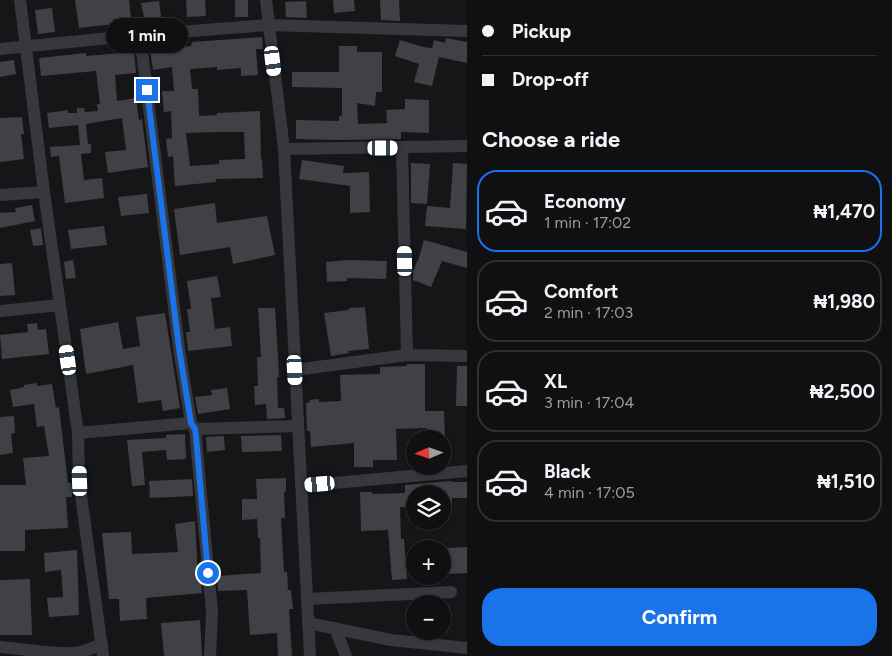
<!DOCTYPE html>
<meta charset="utf-8">
<style>
:root{--surface:#101012;--page:#19191b;--text:#f1f3f6;--muted:#9c9d9f;--line:#303032;--accent:#1a73e8}
body{margin:0;font-family:Figtree,sans-serif;background:var(--page);color:var(--text);height:100vh;display:flex;flex-direction:column;font-size:19px;white-space:nowrap}
*{box-sizing:border-box;margin:0}
p{font-size:16px;color:var(--muted)}
.icon{flex:none;width:28px;height:28px;fill:none;stroke:currentColor;stroke-width:2;stroke-linecap:round;stroke-linejoin:round}
.map{position:relative;flex:1;overflow:hidden}
.side{display:flex;flex-direction:column;background:var(--surface);width:425px}
.side>*{flex:none}
.banner{display:grid;align-content:center;height:110px;padding:0 15px;background:var(--surface)}
.needle{width:32px;rotate:268deg}
.controls{position:absolute;left:406px;top:430px;display:grid;gap:10px}
.controls a{display:grid;place-items:center;width:45px;height:45px;border-radius:50%;background:var(--surface);box-shadow:0 1px 4px #0004,0 0 0 1px var(--line);font-size:25px}
.end{position:absolute;width:22px;height:22px;margin:-11px;border:6px solid #1a73e8;background:#fff;box-shadow:0 0 0 2px #fff}
.from{border-radius:50%}
.bubble{position:absolute;height:35px;border-radius:18px;background:var(--surface);box-shadow:0 1px 4px #0004,0 0 0 1px var(--line);font-size:16px;font-weight:700;line-height:35px;text-align:center}
.car{position:absolute;width:15px;height:30px;margin:-15px -8px;border-radius:6px;box-shadow:0 0 4px 1px #0007;background:linear-gradient(#fff 24%,#345 0 40%,#fff 0 76%,#345 0 86%,#fff 0)}
.banner b{display:flex;align-items:center;gap:18px;height:48px;font-size:19px}
.banner b+b{border-top:1px solid var(--line)}
.banner i{width:12px;height:12px;background:var(--text)}
ul{padding:0;list-style:none}
li{display:flex;align-items:center;gap:15px;height:82px;margin:0 10px 8px;padding:0 5px;border:2px solid var(--line);border-radius:20px}
li div{flex:1}
li b{display:block;font-size:19px}
li em{font-style:normal;font-weight:700}
li.selected{border-color:var(--accent)}
li>.icon{width:45px;height:45px;stroke-width:1.5}
h2{padding:0 15px;font-size:22px;line-height:60px}
.action{display:flex;gap:10px;margin-top:auto;padding:10px 15px}
.action a{flex:1;height:58px;border-radius:20px;background:var(--accent);color:#fff;font-size:20px;font-weight:700;line-height:58px;text-align:center}
main{display:flex;flex:1;min-height:0}
.map>svg:first-child{display:block}
.building{fill:#404145;fill-rule:evenodd}
.lines{fill:none;stroke-linecap:round;stroke-linejoin:round}
.minor{stroke:#37383d;stroke-width:12}
.route{stroke:#1a73e8;stroke-width:6}
</style>
<main>
<div class="map">
<svg width="467" height="656" viewBox="0 0 467 656">
<rect width="100%" height="100%" fill="#161618"/>
<g class="building">
<polygon points="75,0 129,0 131,18 113,19 114,24 79,28"/>
<polygon points="186,0 205,0 206,16 187,17"/>
<rect x="235" y="0" width="13" height="17"/>
<polygon points="333,0 354,0 355,11 334,13"/>
<polygon points="380,0 399,0 400,21 381,20"/>
<polygon points="159,1 162,25 146,26 141,3"/>
<polygon points="306,1 307,18 286,17 285,2"/>
<polygon points="52,8 55,32 38,34 35,10"/>
<path d="M262,37l1,12h-7l2,26 -17,1v-8l-24,2v-3l-27,2 2,20h6l1,27 18,-1v-2l43,-2 1,48h1l1,19 -47,1v3l-41,4 -2,-30 -5,1 -2,-18 6,-1 -1,-27 -7,1 -2,-21h12l-2,-24 -19,3 -3,-20 41,-4 1,-4zM218,132h26l1,27 -26,1v4l-29,2 -4,-33z"/>
<polygon points="446,38 467,42 467,63 439,57 432,86 414,82 419,64 395,56 400,40 423,47 432,48 434,40 445,43"/>
<polygon points="339,46 357,46 357,52 382,52 382,92 376,92 375,106 357,103 358,124 387,123 386,110 405,109 405,99 429,100 429,133 401,132 401,139 336,140 296,139 296,120 339,121 339,116 342,116 342,88 292,87 292,72 339,72"/>
<polygon points="134,52 136,73 115,75 117,101 136,98 139,120 142,119 148,167 108,173 105,152 126,150 122,118 86,124 88,144 91,144 91,153 81,154 84,180 102,178 104,198 65,203 59,156 51,157 50,147 80,145 78,125 49,128 47,113 68,110 68,113 77,113 77,108 84,108 85,112 98,111 97,104 100,104 96,71 41,76 39,58 86,53 86,56"/>
<polygon points="14,60 16,74 0,77 0,62"/>
<polygon points="22,117 24,134 21,134 24,159 0,162 0,118"/>
<polygon points="302,160 344,166 343,173 369,172 370,212 350,213 350,186 299,179"/>
<polygon points="411,163 430,164 427,204 411,203"/>
<polygon points="453,163 467,164 466,229 425,226 427,206 450,208"/>
<polygon points="147,194 149,213 121,216 118,197"/>
<polygon points="215,203 217,223 267,216 275,255 233,264 230,247 180,255 174,209"/>
<polygon points="32,205 35,221 0,228 0,213 16,212 15,208"/>
<polygon points="104,226 107,245 71,249 68,230"/>
<polygon points="41,228 43,245 33,246 30,230"/>
<polygon points="424,240 467,252 467,268 442,261 431,287 413,280 413,271 417,261 418,261"/>
<polygon points="73,260 76,278 66,279 64,262"/>
<polygon points="349,260 387,261 386,279 347,278 347,281 327,282 326,262"/>
<polygon points="12,263 15,295 0,296 0,264"/>
<polygon points="217,276 221,297 211,298 215,329 230,327 232,346 188,351 186,332 190,332 187,309 191,309 187,281"/>
<polygon points="365,307 369,349 348,351 349,353 331,356 324,313 349,310 349,308"/>
<polygon points="258,308 275,308 278,356 279,377 277,377 278,408 284,408 285,418 267,419 266,404 255,405 254,386 258,386 257,357 261,357"/>
<polygon points="165,313 180,408 163,411 161,400 138,403 133,365 86,374 80,329 118,322 123,349 140,346 136,317"/>
<polygon points="37,323 38,330 46,329 49,354 2,359 0,335 28,332 27,324"/>
<polygon points="407,364 425,364 425,411 444,411 445,439 427,439 427,428 396,429 397,460 373,460 373,467 354,467 354,443 311,447 310,431 307,431 306,403 310,402 309,400 319,399 319,402 341,401 340,375 380,374 380,367 407,366"/>
<polygon points="457,366 467,366 467,406 456,406"/>
<polygon points="37,383 37,386 52,384 56,408 59,407 68,483 71,483 72,486 72,497 66,497 68,528 25,530 25,551 0,551 0,485 26,485 23,458 49,456 44,426 37,427 34,404 13,407 10,390 24,387 24,385"/>
<polygon points="227,388 230,409 198,414 195,397 212,395 211,390"/>
<polygon points="14,416 15,433 11,434 13,453 0,455 0,417"/>
<polygon points="185,434 186,459 167,460 166,450 142,452 145,485 132,486 127,440 166,438 166,435"/>
<polygon points="281,435 282,451 242,452 241,436"/>
<polygon points="224,436 225,450 207,452 206,437"/>
<polygon points="286,478 286,491 284,492 285,518 281,518 284,572 287,572 288,590 291,590 293,609 289,609 292,656 278,656 277,633 250,635 247,590 218,591 217,576 261,573 260,538 258,538 257,519 242,520 242,499 257,499 256,479"/>
<polygon points="192,479 193,496 150,498 149,481"/>
<polygon points="452,481 452,482 467,482 467,498 452,498 452,506 442,506 442,494 415,494 415,507 400,507 401,539 404,539 407,579 392,580 388,530 361,531 360,492 372,492 372,494 405,493 405,485"/>
<polygon points="195,521 198,577 201,577 202,593 146,598 147,619 120,621 119,599 109,599 102,533 131,532 132,554 178,552 175,524"/>
<polygon points="467,547 467,573 447,574 446,548"/>
<polygon points="77,550 79,615 49,617 47,598 63,597 61,570 45,572 44,553"/>
<polygon points="30,579 32,635 0,635 0,580"/>
<polygon points="200,620 202,656 164,656 161,623"/>
</g>
<g class="lines">
<g class="minor">
<polyline points="20,0 44,192 78,433 79,481 103,656"/>
<polyline points="266,0 284,149 310,656"/>
<polyline points="140,35 179,348 191,423"/>
<polyline points="0,49 140,35 268,25 467,31"/>
<polyline points="402,148 407,355"/>
<polyline points="284,149 467,146"/>
<polyline points="0,195 44,192"/>
<polyline points="0,311 60,305"/>
<polyline points="295,370 407,355 467,356"/>
<polyline points="195,429 212,612 210,656"/>
<polyline points="78,433 191,423 195,429 298,426"/>
<polyline points="301,486 467,471"/>
<polyline points="307,599 451,592"/>
<polyline points="308,623 391,640 467,648"/>
<polyline points="335,628 346,656"/>
<path d="M0,647c25,2 50,7 75,6 10,-1 17,-6 27,-8"/>
</g>
</g>
<g class="lines">
<polyline class="route" points="147,90 179,348 191,423 195,429 196,437 208,573"/>
</g>
</svg>
<div class="controls">
<a><svg class="needle" viewBox="-14 -14 28 28"><path d="M0-13l5 13h-10z" fill="#e53935"/><path d="M0 13l5-13h-10z" fill="#9c9d9f"/></svg></a>
<a><svg class="icon" aria-label="layers" viewBox="0 0 24 24"><path d="M12 4l9 5-9 5-9-5zM3 14l9 5 9-5"/></svg></a>
<a>+</a>
<a>−</a>
</div>
<i class="end from" style="left:208px;top:573px"></i>
<i class="end" style="left:147px;top:90px"></i>
<div class="bubble" style="left:106px;top:18px;width:82px">1 min</div>
<i class="car" style="left:273px;top:61px;rotate:173deg"></i>
<i class="car" style="left:383px;top:148px;rotate:90deg"></i>
<i class="car" style="left:405px;top:261px;rotate:359deg"></i>
<i class="car" style="left:68px;top:360px;rotate:352deg"></i>
<i class="car" style="left:295px;top:370px;rotate:177deg"></i>
<i class="car" style="left:80px;top:481px;rotate:358deg"></i>
<i class="car" style="left:320px;top:484px;rotate:265deg"></i>
</div>
<section class="side">
<div class="banner">
<b><i class="from"></i>Pickup</b>
<b><i></i>Drop-off</b>
</div>
<h2>Choose a ride</h2>
<ul>
<li class="selected"><svg class="icon" aria-label="car" viewBox="0 0 24 24"><path d="M5 17H2v-5l4-1 3-4h7l3 4 3 1v5h-3M9 17h6M6 11h13"/><circle cx="7" cy="17" r="2"/><circle cx="17" cy="17" r="2"/></svg><div><b>Economy</b><p>1 min · 17:02</p></div><em>₦1,470</em></li>
<li><svg class="icon" aria-label="car" viewBox="0 0 24 24"><path d="M5 17H2v-5l4-1 3-4h7l3 4 3 1v5h-3M9 17h6M6 11h13"/><circle cx="7" cy="17" r="2"/><circle cx="17" cy="17" r="2"/></svg><div><b>Comfort</b><p>2 min · 17:03</p></div><em>₦1,980</em></li>
<li><svg class="icon" aria-label="car" viewBox="0 0 24 24"><path d="M5 17H2v-5l4-1 3-4h7l3 4 3 1v5h-3M9 17h6M6 11h13"/><circle cx="7" cy="17" r="2"/><circle cx="17" cy="17" r="2"/></svg><div><b>XL</b><p>3 min · 17:04</p></div><em>₦2,500</em></li>
<li><svg class="icon" aria-label="car" viewBox="0 0 24 24"><path d="M5 17H2v-5l4-1 3-4h7l3 4 3 1v5h-3M9 17h6M6 11h13"/><circle cx="7" cy="17" r="2"/><circle cx="17" cy="17" r="2"/></svg><div><b>Black</b><p>4 min · 17:05</p></div><em>₦1,510</em></li>
</ul>
<div class="action"><a>Confirm</a></div>
</section>
</main>
